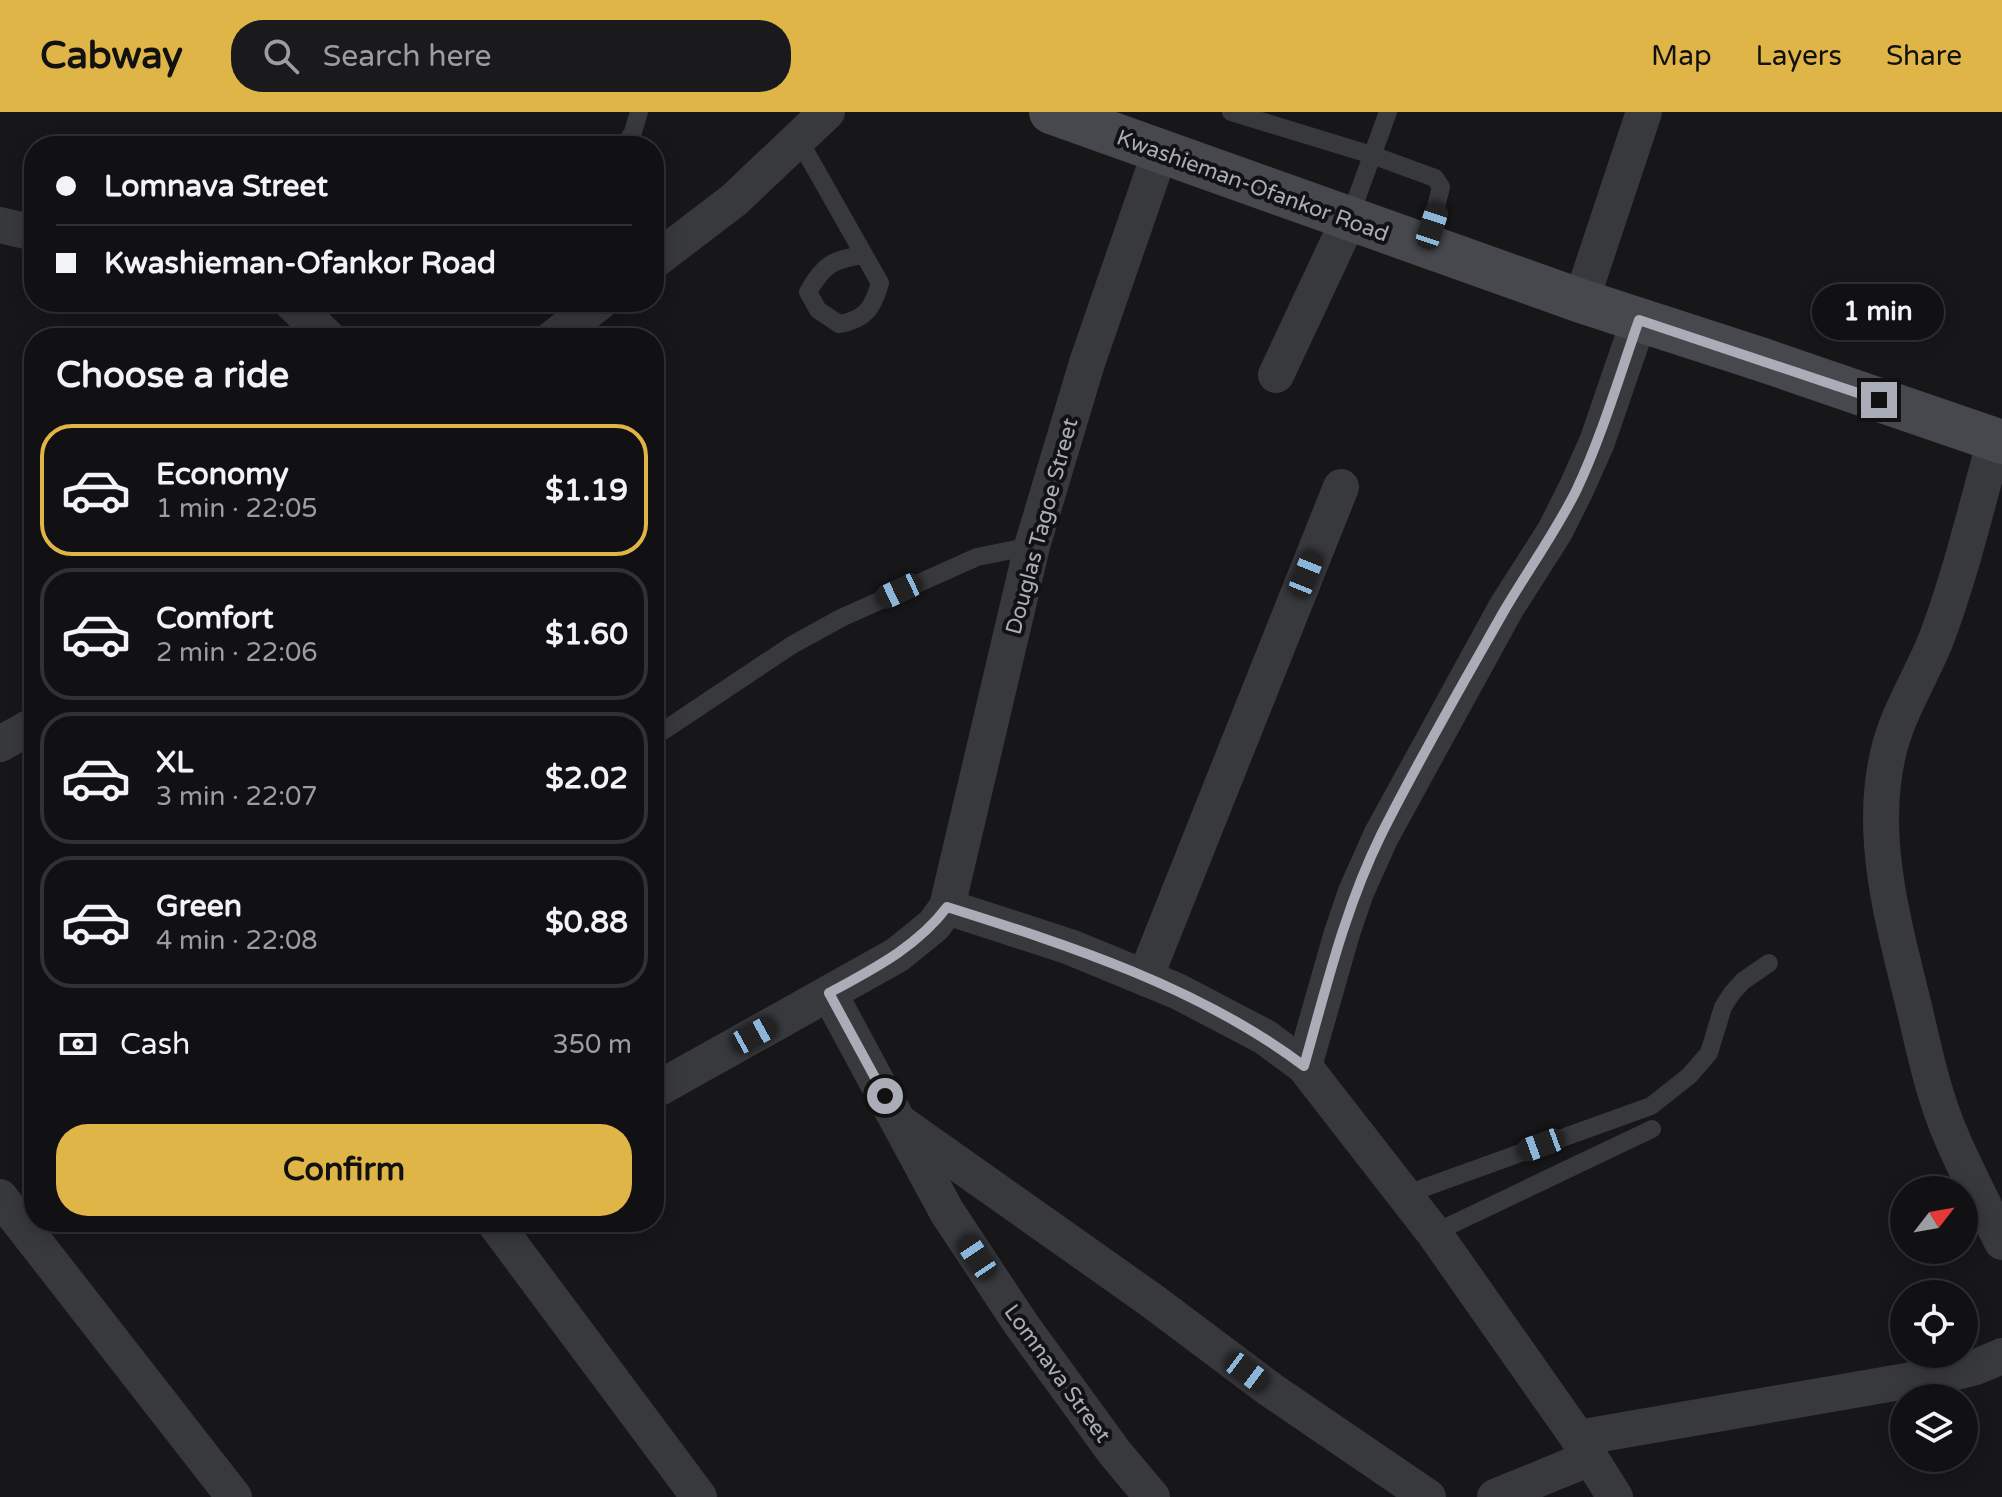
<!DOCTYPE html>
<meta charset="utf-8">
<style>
:root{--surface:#111113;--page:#1a1a1c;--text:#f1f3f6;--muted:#9c9da0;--line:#303133;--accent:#e0b547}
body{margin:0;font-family:"Varela Round",sans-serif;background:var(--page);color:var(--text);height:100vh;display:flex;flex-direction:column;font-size:30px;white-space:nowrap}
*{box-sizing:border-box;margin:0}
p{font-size:26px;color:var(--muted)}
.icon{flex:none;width:44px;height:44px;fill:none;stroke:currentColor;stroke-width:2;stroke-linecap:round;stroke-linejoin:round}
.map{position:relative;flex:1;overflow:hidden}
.panel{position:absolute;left:24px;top:216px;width:640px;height:904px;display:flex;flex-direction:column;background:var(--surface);border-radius:32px;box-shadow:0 4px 20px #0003,0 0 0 2px var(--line)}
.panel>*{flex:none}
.hud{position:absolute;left:24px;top:24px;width:640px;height:176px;border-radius:32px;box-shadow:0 4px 20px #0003,0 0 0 2px var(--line);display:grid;align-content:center;height:176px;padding:0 32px;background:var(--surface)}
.needle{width:52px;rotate:59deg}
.controls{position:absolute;left:1890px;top:1064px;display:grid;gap:16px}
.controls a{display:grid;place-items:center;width:88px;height:88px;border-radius:50%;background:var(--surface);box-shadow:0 4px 20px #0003,0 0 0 2px var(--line);font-size:40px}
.end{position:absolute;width:36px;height:36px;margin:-18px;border:10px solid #aaadb7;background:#111;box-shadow:0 0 0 4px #111}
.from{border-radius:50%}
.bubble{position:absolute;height:56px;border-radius:28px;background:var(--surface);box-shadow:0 4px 20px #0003,0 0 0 2px var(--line);font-size:26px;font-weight:800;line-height:56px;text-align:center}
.car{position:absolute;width:24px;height:48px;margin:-24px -12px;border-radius:10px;box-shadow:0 0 6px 2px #0007;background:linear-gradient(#222 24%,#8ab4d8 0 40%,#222 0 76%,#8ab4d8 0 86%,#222 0)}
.hud b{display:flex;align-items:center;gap:28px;height:76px;font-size:30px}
.hud b+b{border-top:2px solid var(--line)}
.hud i{width:20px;height:20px;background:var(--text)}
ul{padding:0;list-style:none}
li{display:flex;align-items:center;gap:24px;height:132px;margin:0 16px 12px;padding:0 16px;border:4px solid var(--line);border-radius:32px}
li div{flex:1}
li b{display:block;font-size:30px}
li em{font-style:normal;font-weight:800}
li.active{border-color:var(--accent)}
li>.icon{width:72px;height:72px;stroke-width:1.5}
h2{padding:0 32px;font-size:36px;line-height:96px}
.pay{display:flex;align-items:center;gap:20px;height:88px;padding:0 32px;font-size:30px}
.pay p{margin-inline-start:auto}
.primary-button{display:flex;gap:16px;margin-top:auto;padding:16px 32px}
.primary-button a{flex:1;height:92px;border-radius:32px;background:var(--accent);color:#111;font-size:32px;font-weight:800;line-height:92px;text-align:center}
header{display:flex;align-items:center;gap:48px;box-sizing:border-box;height:112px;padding:0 40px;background:var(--accent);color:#111}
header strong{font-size:38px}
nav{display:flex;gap:44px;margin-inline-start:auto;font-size:28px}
.search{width:560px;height:72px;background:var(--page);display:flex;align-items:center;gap:20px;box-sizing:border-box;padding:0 28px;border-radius:32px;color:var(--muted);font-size:30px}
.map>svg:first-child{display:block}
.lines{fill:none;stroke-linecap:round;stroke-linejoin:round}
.service{stroke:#38393d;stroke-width:18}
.minor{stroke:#38393d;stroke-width:36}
.secondary{stroke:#46484d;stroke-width:44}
.route{stroke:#aaadb7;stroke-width:10}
.labels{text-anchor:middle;stroke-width:8;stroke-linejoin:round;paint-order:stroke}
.street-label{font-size:22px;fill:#aaadb7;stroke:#121214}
</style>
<header>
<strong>Cabway</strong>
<div class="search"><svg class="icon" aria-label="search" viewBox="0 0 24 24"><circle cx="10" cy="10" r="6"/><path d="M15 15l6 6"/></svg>Search here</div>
<nav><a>Map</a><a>Layers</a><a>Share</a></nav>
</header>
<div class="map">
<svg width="2002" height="1385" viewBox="0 0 2002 1385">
<rect width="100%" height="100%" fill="#171719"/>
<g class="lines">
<g class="service">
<polyline points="1231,0 1372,43 1435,66 1441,75 1426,134"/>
<path d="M799,28l81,143c-7,25 -15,37 -41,41l-21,-14 -10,-18c15,-27 25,-33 56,-37"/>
<polyline points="624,34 633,20 639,0"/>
<polyline points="1349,107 1388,0"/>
<polyline points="654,625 792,533 841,506 977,445 1032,434"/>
<polyline points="1404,1083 1651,994 1689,964 1709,941 1723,895 1732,881 1743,869 1769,851"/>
<polyline points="1434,1121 1652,1017"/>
</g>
<g class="minor">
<polyline points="0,113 34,121"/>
<polyline points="654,149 734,88 827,0"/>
<polyline points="1581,189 1644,0"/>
<polyline points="291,190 328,226"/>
<polyline points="553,226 600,190"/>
<polyline points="1276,263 1349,107"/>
<path d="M1995,328c-18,65 -34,133 -58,197 -15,39 -40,76 -49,117 -20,85 7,174 27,257 10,43 19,86 37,127 15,35 33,69 50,104"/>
<polyline points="0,632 34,613"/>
<polyline points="947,795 1070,835 1177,879 1265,925 1304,954 1434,1121 1578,1326 1615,1385"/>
<polyline points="1145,866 1341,375"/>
<polyline points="829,881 947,1100 1021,1212 1115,1341 1152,1385"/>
<polyline points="1304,954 1342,821 1356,780 1381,724 1506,496 1555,419 1576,377 1597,330 1639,208"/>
<polyline points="654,979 897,843 934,813 947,795 1032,434 1087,251 1160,40"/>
<polyline points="899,1010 1151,1188 1271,1278 1428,1385"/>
<polyline points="0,1085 234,1385"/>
<polyline points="494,1110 699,1385"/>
<polyline points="1578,1326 1952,1261 1976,1255 2002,1244"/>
<polyline points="1495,1385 1590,1346"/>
</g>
<polyline class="secondary" points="1051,0 1581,189 1763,248 2002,330"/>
</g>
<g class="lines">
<path class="route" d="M885,984l-56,-103c44,-24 88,-46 118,-86 124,39 252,80 357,159 22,-78 41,-158 77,-231 38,-76 81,-150 123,-224 24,-41 51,-78 72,-120 26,-55 43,-114 63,-171l240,80"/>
</g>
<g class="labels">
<g class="street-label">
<text transform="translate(1253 73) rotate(20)" y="8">Kwashieman-Ofankor Road</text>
<text transform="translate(1041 414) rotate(-75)" y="8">Douglas Tagoe Street</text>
<text transform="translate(1058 1261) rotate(54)" y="8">Lomnava Street</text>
</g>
</g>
</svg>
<div class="controls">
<a><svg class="needle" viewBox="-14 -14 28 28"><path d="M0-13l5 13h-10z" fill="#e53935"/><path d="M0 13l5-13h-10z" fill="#9c9da0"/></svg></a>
<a><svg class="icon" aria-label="locate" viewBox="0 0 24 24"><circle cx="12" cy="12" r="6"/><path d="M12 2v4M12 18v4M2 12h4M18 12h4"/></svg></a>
<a><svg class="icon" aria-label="layers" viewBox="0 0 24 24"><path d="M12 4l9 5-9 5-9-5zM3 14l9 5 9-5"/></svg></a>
</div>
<i class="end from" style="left:885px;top:984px"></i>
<i class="end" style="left:1879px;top:288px"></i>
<div class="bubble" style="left:1812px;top:172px;width:132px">1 min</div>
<i class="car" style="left:1432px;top:114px;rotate:18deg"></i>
<i class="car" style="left:1306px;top:462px;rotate:22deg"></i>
<i class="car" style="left:899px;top:479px;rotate:245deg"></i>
<i class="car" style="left:754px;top:923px;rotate:61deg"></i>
<i class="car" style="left:1541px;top:1033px;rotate:250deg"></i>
<i class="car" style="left:977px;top:1145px;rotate:326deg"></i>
<i class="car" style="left:1247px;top:1260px;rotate:127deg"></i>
<div class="hud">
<b><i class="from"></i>Lomnava Street</b>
<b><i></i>Kwashieman-Ofankor Road</b>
</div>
<section class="panel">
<h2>Choose a ride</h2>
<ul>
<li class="active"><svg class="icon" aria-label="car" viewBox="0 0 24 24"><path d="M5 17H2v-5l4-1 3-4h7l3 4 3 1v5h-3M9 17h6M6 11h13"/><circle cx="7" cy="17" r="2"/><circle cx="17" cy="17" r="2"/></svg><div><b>Economy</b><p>1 min · 22:05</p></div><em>$1.19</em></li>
<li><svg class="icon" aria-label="car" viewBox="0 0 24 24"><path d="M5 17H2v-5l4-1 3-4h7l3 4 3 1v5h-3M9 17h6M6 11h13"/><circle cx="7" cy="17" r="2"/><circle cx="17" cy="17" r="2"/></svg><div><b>Comfort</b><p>2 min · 22:06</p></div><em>$1.60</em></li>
<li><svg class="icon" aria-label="car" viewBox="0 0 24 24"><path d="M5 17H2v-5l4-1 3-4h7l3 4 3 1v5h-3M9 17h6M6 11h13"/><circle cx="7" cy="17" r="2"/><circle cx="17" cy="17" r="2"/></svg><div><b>XL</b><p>3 min · 22:07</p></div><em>$2.02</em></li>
<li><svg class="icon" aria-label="car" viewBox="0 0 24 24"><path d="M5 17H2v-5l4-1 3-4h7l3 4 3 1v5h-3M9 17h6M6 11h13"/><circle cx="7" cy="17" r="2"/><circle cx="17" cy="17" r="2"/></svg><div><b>Green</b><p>4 min · 22:08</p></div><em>$0.88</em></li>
</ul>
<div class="pay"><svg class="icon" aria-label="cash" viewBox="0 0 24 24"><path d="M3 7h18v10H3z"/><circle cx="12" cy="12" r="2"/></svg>Cash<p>350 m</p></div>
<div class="primary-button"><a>Confirm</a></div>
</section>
</div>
